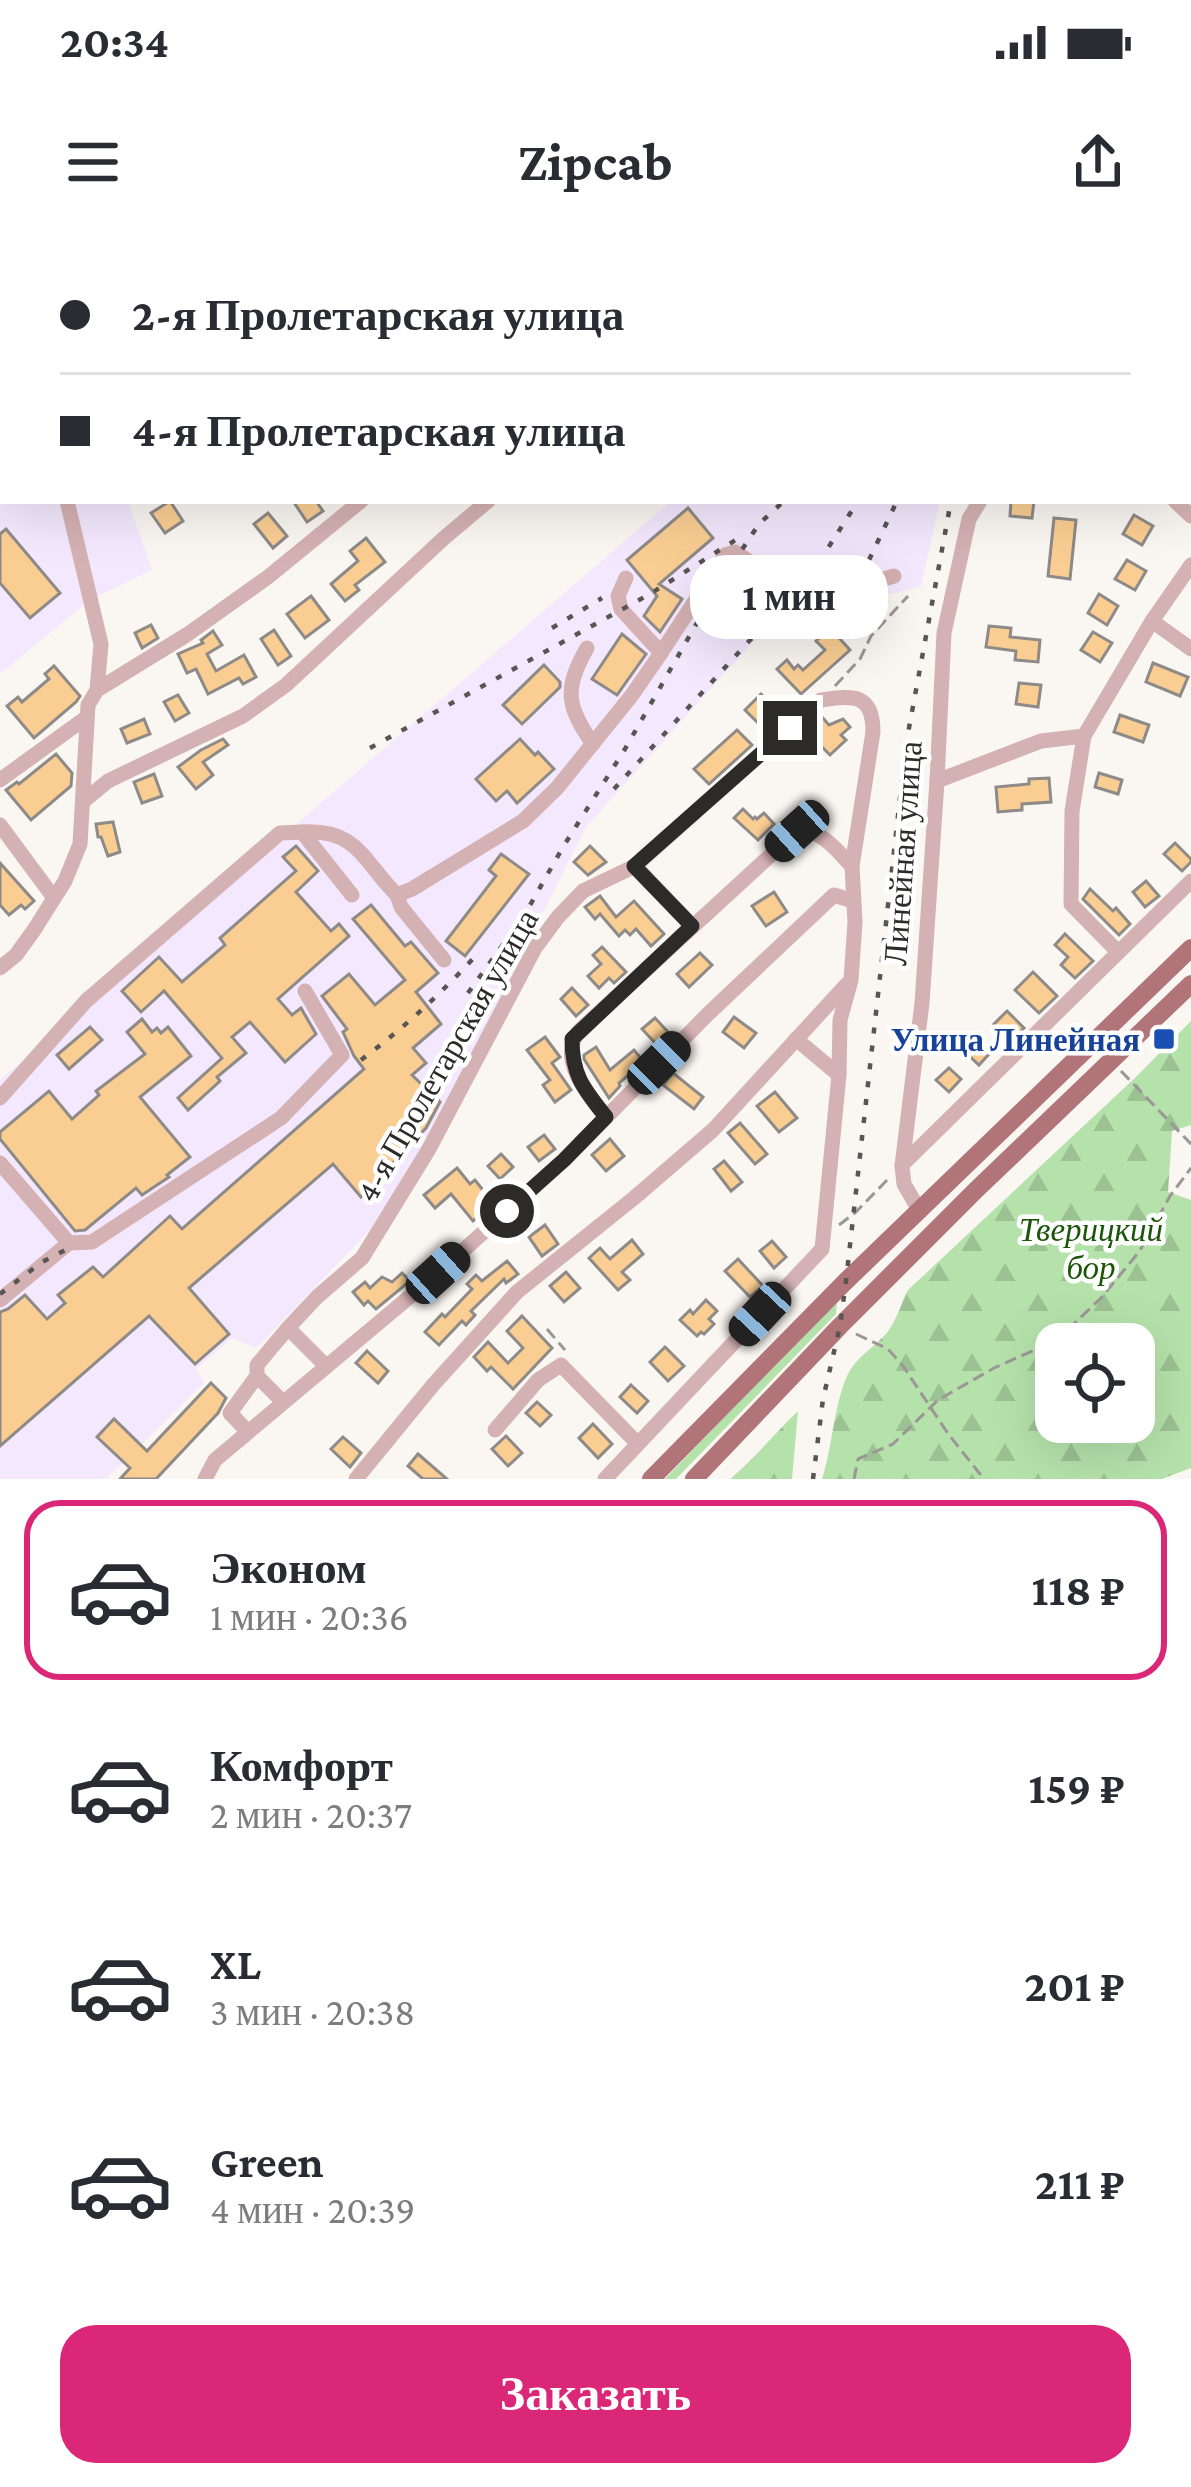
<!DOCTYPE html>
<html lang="ru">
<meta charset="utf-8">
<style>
:root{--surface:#fff;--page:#f7f7f7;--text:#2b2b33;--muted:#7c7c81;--line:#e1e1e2;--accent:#db2777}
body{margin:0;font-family:"Crimson Pro",serif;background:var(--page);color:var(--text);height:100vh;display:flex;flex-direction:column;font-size:45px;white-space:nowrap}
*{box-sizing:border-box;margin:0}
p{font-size:39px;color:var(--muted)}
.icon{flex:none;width:66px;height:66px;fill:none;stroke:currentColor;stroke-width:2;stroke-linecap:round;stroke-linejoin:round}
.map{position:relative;height:1239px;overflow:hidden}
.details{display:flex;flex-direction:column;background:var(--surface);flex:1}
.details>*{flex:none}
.guide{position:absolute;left:0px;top:0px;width:1191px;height:264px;box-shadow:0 12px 48px #0002;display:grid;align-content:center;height:264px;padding:0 60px;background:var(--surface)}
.tools{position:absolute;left:1035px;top:1083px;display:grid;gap:24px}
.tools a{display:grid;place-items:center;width:120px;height:120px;border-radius:24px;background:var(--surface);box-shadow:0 12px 48px #0002;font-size:60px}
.end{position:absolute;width:54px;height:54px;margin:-27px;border:15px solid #2d2b2a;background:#fff;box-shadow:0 0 0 6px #fff}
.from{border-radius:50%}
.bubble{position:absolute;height:84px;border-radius:36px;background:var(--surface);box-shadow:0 12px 48px #0002;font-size:39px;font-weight:700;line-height:84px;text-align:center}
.car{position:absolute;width:36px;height:72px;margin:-36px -18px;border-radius:15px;box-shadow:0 0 9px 3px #0007;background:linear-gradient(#222 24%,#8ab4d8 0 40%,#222 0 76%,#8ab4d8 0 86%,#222 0)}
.guide b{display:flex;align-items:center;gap:42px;height:114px;font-size:45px}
.guide b+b{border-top:3px solid var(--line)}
.guide i{width:30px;height:30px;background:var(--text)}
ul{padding:21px 0 0;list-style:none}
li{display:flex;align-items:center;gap:36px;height:180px;margin:0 24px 18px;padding:0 36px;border:6px solid transparent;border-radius:36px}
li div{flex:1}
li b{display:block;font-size:45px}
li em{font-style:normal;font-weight:700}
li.current{border-color:var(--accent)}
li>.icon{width:108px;height:108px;stroke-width:1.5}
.primary-button{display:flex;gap:24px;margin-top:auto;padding:24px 60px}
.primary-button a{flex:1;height:138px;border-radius:36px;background:var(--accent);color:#fff;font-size:48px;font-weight:700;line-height:138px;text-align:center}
.status{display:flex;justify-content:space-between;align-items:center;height:84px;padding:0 60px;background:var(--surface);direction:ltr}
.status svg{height:33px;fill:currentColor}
header{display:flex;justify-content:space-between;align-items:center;height:156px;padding:0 60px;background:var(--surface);font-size:54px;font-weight:700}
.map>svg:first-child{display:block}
.industrial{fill:#f3e8fd}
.grass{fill:#b5e2ab}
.forest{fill:url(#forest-firs);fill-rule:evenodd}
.building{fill:#face93;stroke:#8e8a87;stroke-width:3}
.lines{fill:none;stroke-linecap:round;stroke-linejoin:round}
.path{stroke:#9b9795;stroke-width:3;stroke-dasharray:12 6;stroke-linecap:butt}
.minor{stroke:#d4b1b2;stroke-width:15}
.major{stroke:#b17579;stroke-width:18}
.rail{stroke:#585654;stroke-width:4.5;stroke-dasharray:6 12;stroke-linecap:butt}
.route{stroke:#2d2b2a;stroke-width:15}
.transit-dot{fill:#1a4fb4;stroke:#fff;stroke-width:4.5}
.labels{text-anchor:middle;stroke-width:9;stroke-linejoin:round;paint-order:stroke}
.street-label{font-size:33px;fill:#2d2b2a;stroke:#fff}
.transit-label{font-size:33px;font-weight:bold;fill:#164399;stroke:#fff;text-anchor:end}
.park-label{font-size:33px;font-style:italic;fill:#1a5508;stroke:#fff}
</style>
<div class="status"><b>20:34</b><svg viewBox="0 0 49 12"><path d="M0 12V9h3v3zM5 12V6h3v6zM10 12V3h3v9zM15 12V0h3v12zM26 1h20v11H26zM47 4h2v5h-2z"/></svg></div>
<header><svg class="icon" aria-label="menu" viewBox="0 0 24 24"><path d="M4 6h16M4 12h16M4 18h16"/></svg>Zipcab<svg class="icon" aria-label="share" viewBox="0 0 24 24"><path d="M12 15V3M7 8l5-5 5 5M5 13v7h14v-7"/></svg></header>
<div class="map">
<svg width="1191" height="1239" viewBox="0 0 1191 1239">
<defs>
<pattern id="forest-firs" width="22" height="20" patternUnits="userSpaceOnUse" patternTransform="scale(3)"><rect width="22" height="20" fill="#b5e2ab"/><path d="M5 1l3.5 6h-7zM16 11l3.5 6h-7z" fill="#9cc293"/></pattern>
</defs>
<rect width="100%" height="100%" fill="#faf6f2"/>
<g class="industrial">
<polygon points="0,0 568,0 555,3 3,3 3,30 0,29"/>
<polygon points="0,107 3,107 3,261 128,261 152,330 91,359 0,434"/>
<polygon points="671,261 940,261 921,346 809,375 752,403 586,587 425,907 371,989 256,1108 232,1098 196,1129 204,1143 106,1239 0,1239 0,840"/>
</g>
<polygon class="grass" points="837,1059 836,1074 676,1239 665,1239"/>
<g class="forest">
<path d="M1191,781v104l-19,6 -4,61 23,8v268l-29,11h-340c11,-34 11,-70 25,-103 8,-18 26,-28 39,-42 10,-12 15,-30 22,-44l229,-214zM1056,1104h78v78h-78z"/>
<path d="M798,1171l-6,68h-62c26,-22 44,-45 68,-68z"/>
</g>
<g class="building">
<polygon points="170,261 183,281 165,293 151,273"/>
<polygon points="293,261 316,261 323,271 307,282"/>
<polygon points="1011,261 1034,261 1032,278 1010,276"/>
<polygon points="688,268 713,298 659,344 682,359 660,392 644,376 657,356 627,320"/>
<polygon points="268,273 287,296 273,308 254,284"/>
<polygon points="1134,275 1153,286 1142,305 1123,294"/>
<polygon points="1054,278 1076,280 1070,339 1048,336"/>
<polygon points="6,289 60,353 30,378 0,343 0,294"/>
<polygon points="366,298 385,322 355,345 359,350 345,361 331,344 358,321 350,311"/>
<polygon points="1127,320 1146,331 1135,350 1115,339"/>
<polygon points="1099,354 1118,366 1107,385 1088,373"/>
<polygon points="311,356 329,380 305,398 287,374"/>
<polygon points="151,385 158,398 142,408 135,393"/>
<polygon points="989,386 1011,388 1010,397 1040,400 1038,422 1015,420 1016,411 986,407"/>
<polygon points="830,388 850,410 801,454 777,429 787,420 794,429 798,425 803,430 825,410 816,401"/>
<polygon points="274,390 291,416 278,425 261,399"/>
<polygon points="213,391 222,405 207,414 216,431 244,415 256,437 243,444 239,438 208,454 196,429 187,433 178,414 203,403 201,400"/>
<polygon points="1093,392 1112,403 1100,422 1081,410"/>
<polygon points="622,394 646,414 617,455 592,439"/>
<polygon points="1153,423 1188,437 1180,456 1146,442"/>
<polygon points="544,425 560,442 560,447 522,484 503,465"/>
<polygon points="54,426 80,456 76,462 34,498 7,466 18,457 22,462 49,439 45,434"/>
<polygon points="1019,443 1041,445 1038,467 1016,464"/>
<polygon points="761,454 777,470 761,486 745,470"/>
<polygon points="178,455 189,473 175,481 164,462"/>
<polygon points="1120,475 1149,485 1143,502 1114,492"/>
<polygon points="822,477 829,485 843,479 850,487 841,495 846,500 830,515 823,508 819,512 812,505 816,501 807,491"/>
<polygon points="144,479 150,494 127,503 121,489"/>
<polygon points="737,490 752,505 709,544 694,529"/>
<polygon points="223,499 228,505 203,522 213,535 196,549 178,527 201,510"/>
<polygon points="520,499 535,515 538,512 554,529 517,563 507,551 496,561 476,539"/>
<polygon points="56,514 72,533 71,546 31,580 6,550 17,542 19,544"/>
<polygon points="1099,533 1122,540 1118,554 1095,547"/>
<polygon points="154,534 162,556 142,563 134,542"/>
<polygon points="1049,538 1051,562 1022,564 1022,570 998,572 996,547 1029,544 1029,539"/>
<polygon points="743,569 753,579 755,577 757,579 764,573 774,584 758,600 734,578"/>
<polygon points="113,582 120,612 108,616 101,597 98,597 96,584"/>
<polygon points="1175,603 1191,619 1191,622 1182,631 1164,614"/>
<polygon points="296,606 318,631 296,652 331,691 339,684 349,696 278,759 292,775 301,768 316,794 285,822 250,782 232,797 246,813 217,837 220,841 188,870 178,858 222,818 164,751 141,772 122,751 159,717 182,742 225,705 220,698 296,631 283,617"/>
<polygon points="590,606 606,622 588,635 574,622"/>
<polygon points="501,614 529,634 465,716 446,701 496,636 489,630"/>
<polygon points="0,623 34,661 25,669 21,665 9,675 0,665"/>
<polygon points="1146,641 1159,656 1145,667 1133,652"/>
<polygon points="1090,649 1113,671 1116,668 1130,684 1119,695 1083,659"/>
<polygon points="774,652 787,672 766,686 752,666"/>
<polygon points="600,656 616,677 634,661 664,694 651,706 636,689 630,695 625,690 619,696 600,674 595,679 585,667"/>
<polygon points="371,665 405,706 411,702 438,733 416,752 441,784 413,808 426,823 412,835 440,862 426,888 361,957 333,924 189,1048 229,1094 195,1124 149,1076 0,1206 0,1072 8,1069 25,1055 47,1079 65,1063 58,1055 93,1027 103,1037 170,976 182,989 364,829 354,816 343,792 347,789 322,756 349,734 375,765 405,740 353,679"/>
<polygon points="1065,694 1093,721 1075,738 1061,725 1068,717 1055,705"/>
<polygon points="602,707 626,732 614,743 609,738 599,748 588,736 601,724 593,715"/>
<polygon points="700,713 712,725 689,747 677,734"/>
<polygon points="1033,732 1057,756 1039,773 1015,750"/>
<polygon points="572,748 588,765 576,776 561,759"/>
<polygon points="1007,771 1024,788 1011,801 994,784"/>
<polygon points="734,777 756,793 744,808 723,792"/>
<polygon points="655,778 670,794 657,805 642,789"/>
<polygon points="142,779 152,792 157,788 161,793 168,787 191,816 140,857 190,917 167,935 169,937 142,955 136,948 85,990 75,991 0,899 0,892 49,851 72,879 99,855 96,851 145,814 127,792"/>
<polygon points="90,787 102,800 69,829 57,815"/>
<polygon points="545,797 560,817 552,823 571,850 555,862 543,845 550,840 527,810"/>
<polygon points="973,800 989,814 979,825 963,810"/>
<polygon points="596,807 610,830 634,810 644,822 619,843 620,846 609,858 584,819 584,815"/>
<polygon points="949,828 961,839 949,852 936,840"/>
<polygon points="673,833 703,857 694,869 663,845"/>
<polygon points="775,852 797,878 779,892 757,866"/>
<polygon points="740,883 767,914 755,924 728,893"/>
<polygon points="544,895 555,909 539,921 528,907"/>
<polygon points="610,899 624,916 606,931 592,915"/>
<polygon points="501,914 513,927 500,939 488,926"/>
<polygon points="724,921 742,942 731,951 714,929"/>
<polygon points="457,928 470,944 475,940 494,964 473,981 451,954 435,968 424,955"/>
<polygon points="545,985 558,1004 542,1016 529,997"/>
<polygon points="632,1000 643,1014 622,1032 630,1040 618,1050 589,1018 600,1008 610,1019"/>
<polygon points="772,1001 786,1017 774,1028 760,1011"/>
<polygon points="738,1019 763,1046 750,1057 725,1031"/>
<polygon points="507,1021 518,1034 506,1043 504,1039 471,1071 475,1075 466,1085 462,1081 439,1105 425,1092 442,1074 445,1077 472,1049 467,1044 476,1035 482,1041"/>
<polygon points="566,1032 580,1048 564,1062 550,1046"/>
<polygon points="402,1033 410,1041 376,1069 368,1061 364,1065 353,1052 365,1042 370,1048 382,1037 392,1042"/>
<polygon points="706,1060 717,1071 709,1079 714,1084 704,1094 701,1092 697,1096 680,1080 690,1070 693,1074"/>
<polygon points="522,1076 552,1108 513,1149 491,1127 487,1131 474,1117 488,1102 508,1123 523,1108 507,1091"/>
<polygon points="665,1107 684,1126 668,1141 650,1122"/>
<polygon points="367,1111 388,1131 378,1143 356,1123"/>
<polygon points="211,1143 226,1158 218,1173 156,1239 120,1239 130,1228 97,1197 114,1179 147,1211"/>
<polygon points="631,1145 648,1161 637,1173 620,1157"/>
<polygon points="537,1162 551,1175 540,1186 526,1173"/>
<polygon points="593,1184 612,1204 598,1218 579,1198"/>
<polygon points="506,1196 522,1213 508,1226 492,1209"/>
<polygon points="343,1197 361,1213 350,1227 331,1209"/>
<polygon points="418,1214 447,1239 423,1239 408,1226"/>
</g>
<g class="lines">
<g class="path">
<polyline points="649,3 651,0"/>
<polyline points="910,3 916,0"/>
<polyline points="835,446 860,419 871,396 908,356"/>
<polyline points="1121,831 1191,904"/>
<polyline points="839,985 856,972 889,938"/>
<polyline points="547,1089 565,1110"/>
<polyline points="856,1094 888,1109 903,1126 949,1195 984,1239"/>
<polyline points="854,1239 858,1219 893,1204 938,1160 994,1128 1057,1100 1101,1058 1139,1012 1170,956 1191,928"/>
</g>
<g class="minor">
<polyline points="221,0 221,3"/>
<polyline points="20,1 32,0"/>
<polyline points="270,3 293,0"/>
<polyline points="1167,3 1170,0"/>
<polyline points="0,85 3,85"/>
<polyline points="67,261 101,404 97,450"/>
<polyline points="1175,261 1191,276"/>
<polyline points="1152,381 1191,409"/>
<path d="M587,408c-23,40 -21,58 6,96"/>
<polyline points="661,413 725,315 735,312 804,358 813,360 894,336"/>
<polyline points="0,540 87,477"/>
<polyline points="937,541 1041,501 1084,496"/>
<polyline points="85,560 108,541 243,476 286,445 444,298 488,261"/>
<polyline points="0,585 54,658"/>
<path d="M302,592c56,-3 60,28 95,63l15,-6 111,-68 34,-33 75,-93 29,-42 -40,-44 -3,-13 8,-18"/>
<polyline points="635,626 692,686"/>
<polyline points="397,655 401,667 444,720"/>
<polyline points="1118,712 1071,664 1072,571 1084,496 1152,381 1191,325"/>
<polyline points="0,728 16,715 34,690 65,641 80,604 88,465 97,450 188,394 268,337 361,261"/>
<polyline points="796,799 839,835"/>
<polyline points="0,858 86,761 280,593 302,592 352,655"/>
<path d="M606,877c-18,-23 -48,-56 -28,-85l219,-201c25,-2 38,18 55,35"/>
<polyline points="0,923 69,1003"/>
<polyline points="902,925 1191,641"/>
<polyline points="919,970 904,944 902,926 922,763 937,541 944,393 969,279 980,261"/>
<polyline points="0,1060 69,1003 92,1002 281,878 342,815 305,751"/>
<path d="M326,1126l-38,-38 29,-31 45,-39 67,-109 106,-201 23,-31 25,-26 52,-25 186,-166c31,-4 52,-8 52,32l-21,134 3,56 -4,58 -11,40 -1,55 -17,174 -217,230"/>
<polyline points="257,1136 283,1162"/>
<polyline points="495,1190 538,1140 561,1125 638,1204"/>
<polyline points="248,1192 230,1173 257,1136 257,1125 288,1088"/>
<polyline points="205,1239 215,1220 438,1033 564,920 708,774 834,655 853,661"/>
<polyline points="356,1239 433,1145 517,1052 634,958 713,890 847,744"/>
</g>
<g class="major">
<polyline points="651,1239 846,1041 1191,708"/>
<polyline points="694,1239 840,1086 976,950 1191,744"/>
</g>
<g class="rail">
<polyline points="796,3 805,0"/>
<polyline points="826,3 835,0"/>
<polyline points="1001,3 1004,0"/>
<polyline points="1065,3 1067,0"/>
<polyline points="0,40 3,40"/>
<polyline points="869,320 897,261"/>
<polyline points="552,388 602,358"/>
<polyline points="370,508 650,354 745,294"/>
<polyline points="614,549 814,330 858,261"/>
<polyline points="468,753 525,674 563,607 625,509 718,346 759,284 784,261"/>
<path d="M361,820c43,-32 83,-69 119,-109"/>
<polyline points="0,1054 42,1022 73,1006"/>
<polyline points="813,1239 823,1159 840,1086 846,1041 906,504 951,261"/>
</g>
</g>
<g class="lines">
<path class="route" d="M507,971l57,-51 42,-43c-22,-28 -34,-41 -34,-78l120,-113 -58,-60 156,-138"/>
</g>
<rect class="transit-dot" x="1152" y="787" width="24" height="24" rx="6"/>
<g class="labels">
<g class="street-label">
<text transform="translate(902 613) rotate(-86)" y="12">Линейная улица</text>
<text transform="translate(446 815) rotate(-60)" y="12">4-я Пролетарская улица</text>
</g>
<g class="transit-label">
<text x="1140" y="811">Улица Линейная</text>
</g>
<g class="park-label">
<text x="1091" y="1001">Тверицкий<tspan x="1091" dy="38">бор</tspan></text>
</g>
</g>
</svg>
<div class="tools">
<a><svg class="icon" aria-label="locate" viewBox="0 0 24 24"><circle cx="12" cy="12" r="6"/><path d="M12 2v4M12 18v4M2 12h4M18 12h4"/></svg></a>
</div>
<i class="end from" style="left:507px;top:971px"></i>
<i class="end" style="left:790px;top:488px"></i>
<div class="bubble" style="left:690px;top:315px;width:198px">1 мин</div>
<i class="car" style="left:797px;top:591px;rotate:228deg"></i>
<i class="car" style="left:659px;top:823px;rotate:45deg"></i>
<i class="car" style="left:438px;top:1033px;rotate:48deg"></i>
<i class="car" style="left:760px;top:1074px;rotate:223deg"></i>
<div class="guide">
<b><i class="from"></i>2-я Пролетарская улица</b>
<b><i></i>4-я Пролетарская улица</b>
</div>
</div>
<section class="details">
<ul>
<li class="current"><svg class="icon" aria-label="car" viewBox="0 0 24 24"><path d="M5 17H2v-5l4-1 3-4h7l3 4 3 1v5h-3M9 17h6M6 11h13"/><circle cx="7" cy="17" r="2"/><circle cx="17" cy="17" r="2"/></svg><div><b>Эконом</b><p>1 мин · 20:36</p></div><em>118 ₽</em></li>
<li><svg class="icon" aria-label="car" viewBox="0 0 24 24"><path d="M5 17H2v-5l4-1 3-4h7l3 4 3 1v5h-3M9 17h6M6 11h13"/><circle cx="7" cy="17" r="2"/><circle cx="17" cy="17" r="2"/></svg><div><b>Комфорт</b><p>2 мин · 20:37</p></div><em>159 ₽</em></li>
<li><svg class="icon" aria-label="car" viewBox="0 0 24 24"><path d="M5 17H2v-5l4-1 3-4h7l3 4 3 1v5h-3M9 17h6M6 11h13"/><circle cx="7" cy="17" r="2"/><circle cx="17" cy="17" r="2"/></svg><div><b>XL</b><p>3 мин · 20:38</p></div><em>201 ₽</em></li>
<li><svg class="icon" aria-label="car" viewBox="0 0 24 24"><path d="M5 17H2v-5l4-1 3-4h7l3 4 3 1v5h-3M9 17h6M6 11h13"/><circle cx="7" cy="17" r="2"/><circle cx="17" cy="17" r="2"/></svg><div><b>Green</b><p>4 мин · 20:39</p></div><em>211 ₽</em></li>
</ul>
<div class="primary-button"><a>Заказать</a></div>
</section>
